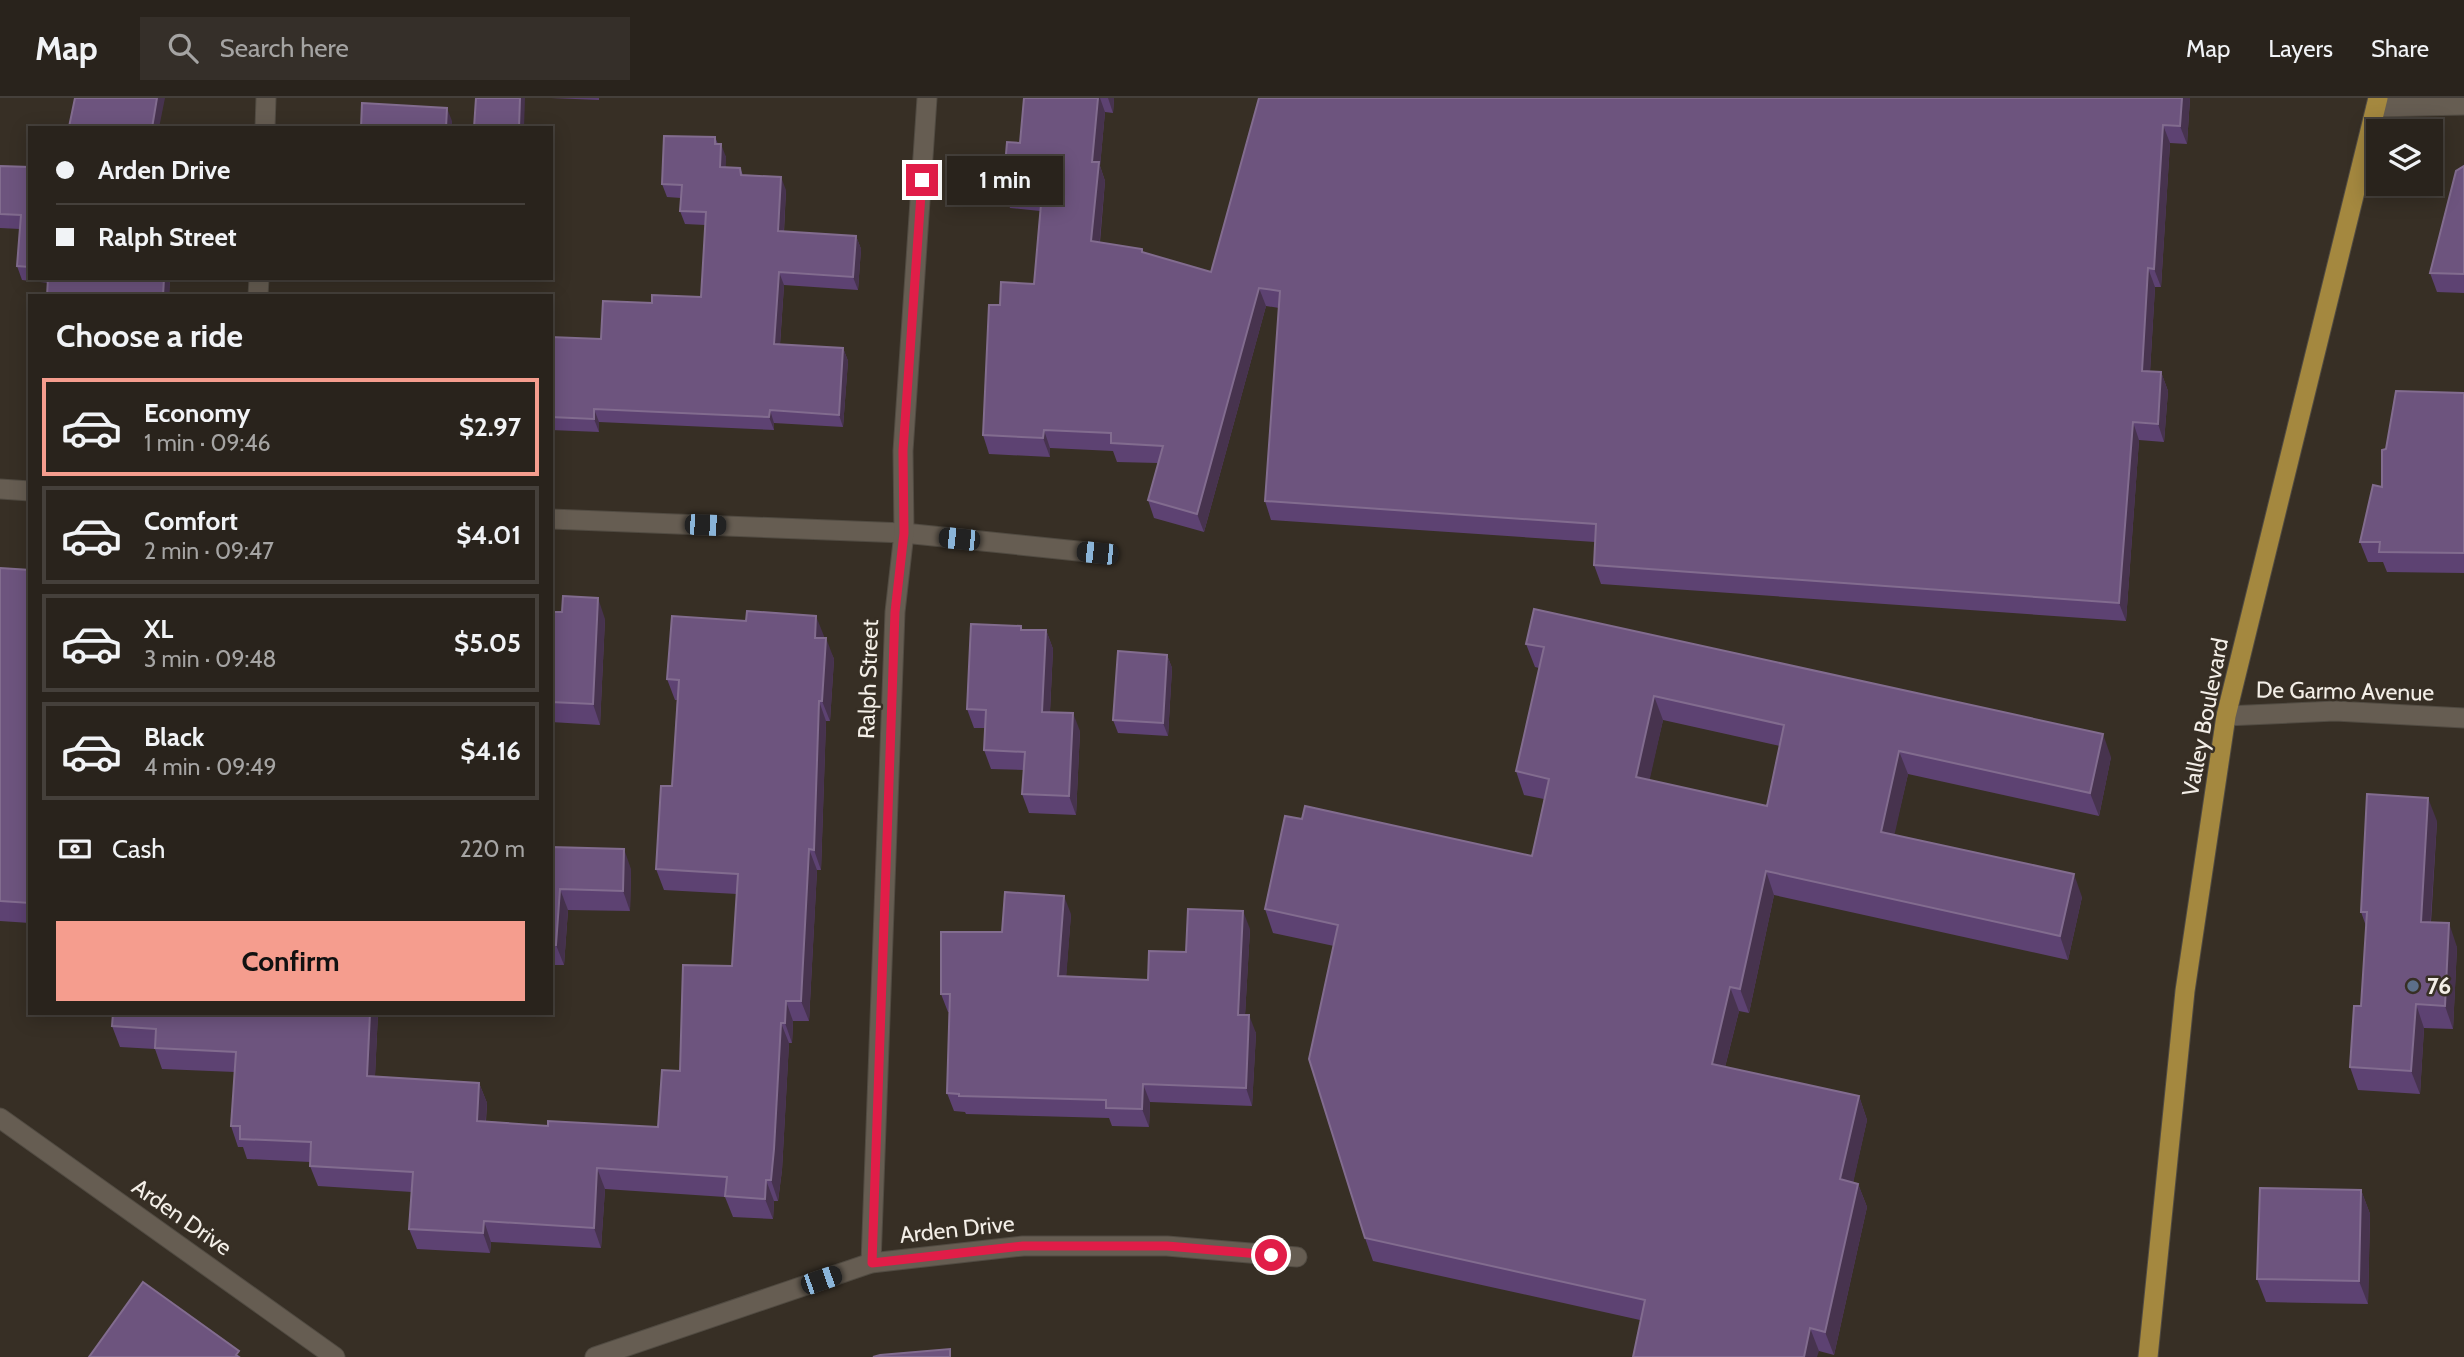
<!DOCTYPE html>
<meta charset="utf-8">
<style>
:root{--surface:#29231c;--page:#352f29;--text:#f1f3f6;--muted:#a5a4a3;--line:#45403b;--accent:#f59d8e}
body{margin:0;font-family:Cabin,sans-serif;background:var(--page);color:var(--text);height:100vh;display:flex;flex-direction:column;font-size:26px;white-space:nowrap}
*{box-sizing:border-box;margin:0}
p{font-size:23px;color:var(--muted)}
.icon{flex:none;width:38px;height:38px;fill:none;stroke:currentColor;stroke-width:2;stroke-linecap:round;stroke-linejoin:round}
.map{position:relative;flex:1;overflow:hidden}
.details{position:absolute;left:28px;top:196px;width:525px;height:721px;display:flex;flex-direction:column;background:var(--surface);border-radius:0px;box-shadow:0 4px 18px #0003,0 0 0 2px var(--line)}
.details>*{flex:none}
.banner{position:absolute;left:28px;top:28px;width:525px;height:154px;border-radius:0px;box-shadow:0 4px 18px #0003,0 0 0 2px var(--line);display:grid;align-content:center;height:154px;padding:0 28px;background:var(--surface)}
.controls{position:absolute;left:2366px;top:21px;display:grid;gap:14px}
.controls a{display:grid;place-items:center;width:77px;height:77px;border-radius:0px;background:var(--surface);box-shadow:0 4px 18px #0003,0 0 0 2px var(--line);font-size:35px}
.end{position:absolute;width:32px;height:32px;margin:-16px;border:9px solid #e11d48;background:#fff;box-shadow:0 0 0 4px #fff}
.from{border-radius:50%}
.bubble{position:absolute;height:49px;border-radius:0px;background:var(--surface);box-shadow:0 4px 18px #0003,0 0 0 2px var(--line);font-size:23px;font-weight:800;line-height:49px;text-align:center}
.car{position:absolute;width:21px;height:42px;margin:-21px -10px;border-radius:9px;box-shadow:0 0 5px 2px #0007;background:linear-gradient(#222 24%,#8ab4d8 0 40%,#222 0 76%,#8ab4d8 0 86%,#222 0)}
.banner b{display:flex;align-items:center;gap:24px;height:66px;font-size:26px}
.banner b+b{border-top:2px solid var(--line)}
.banner i{width:18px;height:18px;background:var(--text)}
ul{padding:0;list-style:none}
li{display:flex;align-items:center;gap:21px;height:98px;margin:0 14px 10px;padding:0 14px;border:4px solid var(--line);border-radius:0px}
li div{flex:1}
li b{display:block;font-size:26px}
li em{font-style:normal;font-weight:800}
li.active{border-color:var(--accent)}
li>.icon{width:63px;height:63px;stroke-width:1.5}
h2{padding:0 28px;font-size:32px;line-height:84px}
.pay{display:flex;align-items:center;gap:18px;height:77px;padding:0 28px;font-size:26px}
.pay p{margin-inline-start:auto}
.primary-button{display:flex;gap:14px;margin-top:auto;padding:14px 28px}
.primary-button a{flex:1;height:80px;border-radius:0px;background:var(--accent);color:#111;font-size:28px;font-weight:800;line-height:80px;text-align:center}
header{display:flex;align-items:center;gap:42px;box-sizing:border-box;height:98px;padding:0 35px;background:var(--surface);border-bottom:2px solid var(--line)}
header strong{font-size:33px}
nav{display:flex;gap:38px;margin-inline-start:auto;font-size:24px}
.search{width:490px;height:63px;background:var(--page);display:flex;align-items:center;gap:18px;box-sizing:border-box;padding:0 24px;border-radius:0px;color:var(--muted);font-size:26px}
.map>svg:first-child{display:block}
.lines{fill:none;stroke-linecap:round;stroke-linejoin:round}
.minor-casing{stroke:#514b42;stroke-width:21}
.primary-casing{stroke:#514b42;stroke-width:21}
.minor{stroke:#665d52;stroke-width:19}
.primary{stroke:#a4883f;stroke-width:19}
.wall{fill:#5d4272;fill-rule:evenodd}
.shaded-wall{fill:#47334e}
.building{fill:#6d547e;stroke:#826c8f;stroke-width:2;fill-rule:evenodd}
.route{stroke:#e11d48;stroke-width:9}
.service-dot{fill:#5c6f8a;stroke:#372f25;stroke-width:2.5}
.labels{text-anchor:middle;stroke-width:5;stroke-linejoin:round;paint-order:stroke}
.street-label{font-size:23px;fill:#f3eee7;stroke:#372f25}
.poi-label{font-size:23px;font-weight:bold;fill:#f3eee7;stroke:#372f25;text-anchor:start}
</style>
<header>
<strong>Map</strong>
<div class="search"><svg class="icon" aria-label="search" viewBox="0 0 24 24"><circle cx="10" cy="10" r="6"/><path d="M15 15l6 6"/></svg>Search here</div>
<nav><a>Map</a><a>Layers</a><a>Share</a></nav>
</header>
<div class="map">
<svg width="2464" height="1259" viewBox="0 0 2464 1259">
<rect width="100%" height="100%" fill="#372f25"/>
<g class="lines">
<g class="minor-casing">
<g id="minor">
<polyline points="2376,9 2464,7"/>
<polyline points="265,30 266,0"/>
<polyline points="258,198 259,180"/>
<polyline points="0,391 30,393"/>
<polyline points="551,421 904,435 1097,455"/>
<polyline points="2226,618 2335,613 2464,620"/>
<polyline points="0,1020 335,1259"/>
<polyline points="871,1165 895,514 904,435 903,353 927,0"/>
<polyline points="595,1259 871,1165 1023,1148 1167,1148 1297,1159"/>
</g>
</g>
<g class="primary-casing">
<polyline id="primary" points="2148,1259 2185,893 2226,618 2378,0"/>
</g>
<use href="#minor" class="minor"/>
<use href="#primary" class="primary"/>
</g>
<g class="wall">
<polygon points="551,0 599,0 599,2"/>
<polygon points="1024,0 1114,0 1113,15 1105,14 1100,68 1105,83 1100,144 1211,174 2190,0 2187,46 2170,45 2161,189 2155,189 2150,274 2161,274 2168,293 2164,344 2139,342 2126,523 1601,486 1594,467 1595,444 1271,422 1265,403 1279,210 1266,208 1204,434 1154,420 1148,402 1158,365 1117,364 1113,353 1050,350 1050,359 989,356 983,337 1000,207 1034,186 1040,113 1010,110 1003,92 1020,45"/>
<polygon points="715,39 718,46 726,59 725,70 740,70 743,77 786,92 784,134 856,138 861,151 858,192 784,187 780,247 843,250 848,263 843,329 774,325 774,332 599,324 599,334 551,332 551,239 601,241 652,205 701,199 705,127 685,126 680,113 681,100 667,99 662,86"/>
<polygon points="0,68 30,69 30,180 170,180 169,198 22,182 17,168 20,131 0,130"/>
<polygon points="2464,68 2464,195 2437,194 2430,175"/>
<polygon points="2464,295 2464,475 2387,474 2383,464 2368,464 2360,444 2382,389 2386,351"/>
<polygon points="0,470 30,472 30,825 0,823"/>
<polygon points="551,514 605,521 600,627 551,624"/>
<polygon points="1022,532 1046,532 1053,551 1050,614 1080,633 1076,717 1029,715 1022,696 1024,672 991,671 984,652 985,630 974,630 967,611"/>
<polygon points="824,538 824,540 834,561 830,623 826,623 821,772 817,772 809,923 793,923 792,945 789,945 782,1072 778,1103 774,1103 773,1121 733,1119 725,1099 605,1091 601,1150 491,1144 490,1155 417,1151 409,1131 412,1094 318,1088 310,1068 310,1064 247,1061 243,1049 238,1049 231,1028 235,974 162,971 155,951 120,949 112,928 113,915 378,915 375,978 479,985 487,1005 486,1023 548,1028 658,1029 680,973 732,868 737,796 664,792 656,771 672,688 677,602 675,602 667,581"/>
<path d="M1526,546l585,113 -12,59 -191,-42 -14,60 188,63 -14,63 -294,-65 -25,118 -10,-2 -14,56 134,29 8,24 -14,62 5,2 9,23 -33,148 -15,-4 -179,-31 -267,-59 -8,-23 -31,-292 -61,-13 -8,-24 37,-90 230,37 12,-57 -20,-4 -8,-24 23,-103 -4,-1zM1663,622l117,26 -13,60 -118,-26z"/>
<polygon points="1167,557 1172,570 1168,638 1118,635 1113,622"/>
<polygon points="2437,723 2431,824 2457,849 2453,931 2424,930 2420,996 2358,992 2350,969 2361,908 2366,828 2361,814"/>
<polygon points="551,749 631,771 630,813 568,812 564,867 551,867"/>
<polygon points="1071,816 1066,878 1148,882 1186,854 1250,831 1245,917 1256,935 1252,1008 1150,1004 1149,1029 1112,1028 1109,1020 966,1016 965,1014 954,1013 947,995 949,914 948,914 941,896 1002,834"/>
<polygon points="2361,1092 2370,1116 2368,1206 2266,1204 2257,1181"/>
</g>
<g class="shaded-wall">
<polygon points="157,0 165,0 159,30 152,30"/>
<polygon points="520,0 525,0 524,30 519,30"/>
<polygon points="1098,0 1100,0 1105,14 1100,68 1105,83 1098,161 1091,143 1092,64"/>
<polygon points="1108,0 1114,0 1113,15"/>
<polygon points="2182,0 2190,0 2187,46 2180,28"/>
<polygon points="447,10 452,23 452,30 446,30"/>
<polygon points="2163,27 2170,45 2161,189 2154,171"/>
<polygon points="721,46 726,59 725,82 720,69"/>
<polygon points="781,79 786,92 783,146 778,133"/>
<polygon points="856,138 861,151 858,192 853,179"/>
<polygon points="2148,170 2155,189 2149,291 2142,273"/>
<polygon points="779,174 784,187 779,259 774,246"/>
<polygon points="164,180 170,180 169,198 163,198"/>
<polygon points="1259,190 1266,208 1204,434 1197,416"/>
<polygon points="843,250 848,263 843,329 839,317"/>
<polygon points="2161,274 2168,293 2164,344 2158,326"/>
<polygon points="594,311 599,324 599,334 594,321"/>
<polygon points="770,312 774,325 774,332 769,319"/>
<polygon points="2133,324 2139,342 2126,523 2119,505"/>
<polygon points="1044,332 1050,350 1050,359 1043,340"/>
<polygon points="598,500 605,521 600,627 593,606"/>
<polygon points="816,518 824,538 823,560 815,540"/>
<polygon points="1046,532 1053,551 1049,632 1042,614"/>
<polygon points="826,540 834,561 830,623 822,603"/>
<polygon points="1167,557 1172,570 1168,638 1163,625"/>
<polygon points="1654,598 1663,622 1645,703 1636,679"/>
<polygon points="819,603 826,623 821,772 814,752"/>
<polygon points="1073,615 1080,633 1076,717 1069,698"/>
<polygon points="2103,636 2111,659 2099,718 2090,695"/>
<polygon points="1899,653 1908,676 1890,757 1881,734"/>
<polygon points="2428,700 2437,723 2429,847 2421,824"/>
<polygon points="624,751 631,771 630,813 623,793"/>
<polygon points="809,751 817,772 809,923 801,903"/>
<polygon points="1766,773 1774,797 1749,915 1740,891"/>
<polygon points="2074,776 2082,799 2068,862 2060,838"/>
<polygon points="560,791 568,812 564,867 556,847"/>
<polygon points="1064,798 1071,816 1065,896 1058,878"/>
<polygon points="1243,813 1250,831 1244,935 1238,917"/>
<polygon points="2449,825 2457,849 2453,931 2445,908"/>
<polygon points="1730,889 1739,913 1720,989 1712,966"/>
<polygon points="786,903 793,923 792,945 785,925"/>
<polygon points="2416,906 2424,930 2420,996 2411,973"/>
<polygon points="370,915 378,915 374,998 367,978"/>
<polygon points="1249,917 1256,935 1252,1008 1246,990"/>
<polygon points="781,925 789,945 782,1072 778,1103 771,1082"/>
<polygon points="479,985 487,1005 484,1043 477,1023"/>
<polygon points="1143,986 1150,1004 1149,1029 1142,1011"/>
<polygon points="1859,998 1867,1022 1849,1104 1840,1081"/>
<polygon points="597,1070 605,1091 601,1150 594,1130"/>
<polygon points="766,1082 774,1103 773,1121 765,1101"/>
<polygon points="1858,1086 1867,1109 1834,1257 1825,1234"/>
<polygon points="2361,1092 2370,1116 2368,1206 2359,1183"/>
<polygon points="484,1123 491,1144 490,1155 483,1135"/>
<polygon points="1810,1230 1819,1253 1817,1259 1804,1259"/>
</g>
<g class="building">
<polygon points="75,0 157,0 152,30 41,30 42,28 69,29"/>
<polygon points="476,0 520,0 519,30 474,30"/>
<polygon points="1024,0 1098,0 1092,64 1099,64 1091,143 1142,151 1142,154 1211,174 1259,0 2182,0 2180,28 2163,27 2154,171 2148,170 2142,273 2161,274 2158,326 2133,324 2119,505 1594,467 1596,426 1265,403 1280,193 1259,190 1197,416 1148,402 1163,348 1111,345 1111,335 1044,332 1043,340 983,337 989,207 1000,207 1001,184 1034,186 1042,95 1003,92 1007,44 1020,45"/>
<polygon points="362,5 447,10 446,30 361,30"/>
<polygon points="664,38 715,39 715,46 721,46 720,69 740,70 741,77 781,79 778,133 856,138 853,179 779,174 774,246 843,250 839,317 770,312 769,319 594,311 594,321 551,319 551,239 601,241 603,203 652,205 652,197 701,199 706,114 680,113 682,87 662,86"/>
<polygon points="0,68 30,69 30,169 17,168 21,117 0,116"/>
<polygon points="2464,68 2464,176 2430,175 2456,73"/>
<polygon points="48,180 164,180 163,198 47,198"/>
<polygon points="347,197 372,198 347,198"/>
<polygon points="2396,293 2464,295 2464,455 2379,454 2380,444 2360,444 2373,387 2382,389 2382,352 2386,351"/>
<polygon points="0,470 30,472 30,805 0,803"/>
<polygon points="563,498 598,500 593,606 551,604 551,514 562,514"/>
<path d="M1534,511l569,125 -13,59 -191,-42 -18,81 193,42 -14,62 -294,-65 -26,118 -10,-2 -18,77 147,32 -19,83 18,5 -33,148 -15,-4 -6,29h-171l12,-57 -280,-62 -56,-179 29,-134 -73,-16 20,-93 17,3 3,-13 227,50 17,-77 -33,-8 28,-124 -18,-3zM1654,598l130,29 -17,81 -131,-29z"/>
<polygon points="747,513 816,518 815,540 826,540 822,603 819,603 814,752 809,751 801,903 786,903 785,925 781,925 774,1051 771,1082 766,1082 765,1101 725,1098 727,1079 597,1070 594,1130 484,1123 483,1135 409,1131 413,1074 310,1068 311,1044 240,1041 240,1028 231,1028 236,954 155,950 156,931 112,928 113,915 370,915 367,978 479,985 477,1023 548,1028 548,1023 658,1029 662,972 680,973 683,867 732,868 738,776 656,771 661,688 672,688 679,582 667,581 672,518 746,523"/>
<polygon points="971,526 1021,528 1021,532 1046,532 1042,614 1073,615 1069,698 1022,696 1025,654 984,652 986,612 967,611"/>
<polygon points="1118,553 1167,557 1163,625 1113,622"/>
<polygon points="2367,696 2428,700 2421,824 2449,825 2445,908 2416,906 2411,973 2350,969 2354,908 2361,908 2367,814 2361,814"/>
<polygon points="551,749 624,751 623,793 560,791 556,847 551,847"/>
<polygon points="1005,794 1064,798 1058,878 1148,882 1149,853 1186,854 1188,811 1243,813 1238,917 1249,917 1246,990 1143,986 1142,1011 1106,1010 1106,1002 959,998 959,996 947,995 950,896 941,896 941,834 1002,834"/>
<polygon points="2260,1090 2361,1092 2359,1183 2257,1181"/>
<polygon points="143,1184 239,1253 236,1257 239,1259 89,1259"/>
<polygon points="950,1251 950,1259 873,1259 880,1257"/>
</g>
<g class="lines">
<polyline class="route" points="922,82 903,353 904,435 895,514 872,1165 1023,1148 1167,1148 1271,1157"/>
</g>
<circle class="service-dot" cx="2413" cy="888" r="7"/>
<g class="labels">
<g class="street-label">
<text transform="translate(868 581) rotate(-88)" y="8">Ralph Street</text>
<text transform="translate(2345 593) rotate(1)" y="8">De Garmo Avenue</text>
<text transform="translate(2205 619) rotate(-79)" y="8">Valley Boulevard</text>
<text transform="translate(182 1119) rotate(35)" y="8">Arden Drive</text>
<text transform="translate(957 1131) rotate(-6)" y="8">Arden Drive</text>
</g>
<g class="poi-label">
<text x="2427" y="896">76</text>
</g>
</g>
</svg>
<div class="controls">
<a><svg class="icon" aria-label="layers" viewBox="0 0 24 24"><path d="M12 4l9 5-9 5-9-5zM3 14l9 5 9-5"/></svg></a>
</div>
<i class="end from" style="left:1271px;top:1157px"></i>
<i class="end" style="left:922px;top:82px"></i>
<div class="bubble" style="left:947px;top:58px;width:116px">1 min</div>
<i class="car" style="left:705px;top:427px;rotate:92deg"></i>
<i class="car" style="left:959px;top:441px;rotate:276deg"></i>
<i class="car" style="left:1097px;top:455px;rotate:276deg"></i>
<i class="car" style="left:821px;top:1182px;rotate:71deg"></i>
<div class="banner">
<b><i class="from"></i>Arden Drive</b>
<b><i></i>Ralph Street</b>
</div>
<section class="details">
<h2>Choose a ride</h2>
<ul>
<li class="active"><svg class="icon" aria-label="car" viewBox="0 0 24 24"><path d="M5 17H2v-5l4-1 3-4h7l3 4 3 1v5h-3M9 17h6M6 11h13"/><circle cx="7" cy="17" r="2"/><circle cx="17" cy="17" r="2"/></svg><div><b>Economy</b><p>1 min · 09:46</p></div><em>$2.97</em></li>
<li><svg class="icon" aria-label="car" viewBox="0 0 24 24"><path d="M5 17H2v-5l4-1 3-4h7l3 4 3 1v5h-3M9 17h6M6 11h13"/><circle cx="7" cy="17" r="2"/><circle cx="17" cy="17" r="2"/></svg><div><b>Comfort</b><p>2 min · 09:47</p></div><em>$4.01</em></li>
<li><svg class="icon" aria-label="car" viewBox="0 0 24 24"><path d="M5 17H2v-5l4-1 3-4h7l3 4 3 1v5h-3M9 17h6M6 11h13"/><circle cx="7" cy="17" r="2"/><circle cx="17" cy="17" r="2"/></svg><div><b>XL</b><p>3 min · 09:48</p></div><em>$5.05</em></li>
<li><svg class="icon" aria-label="car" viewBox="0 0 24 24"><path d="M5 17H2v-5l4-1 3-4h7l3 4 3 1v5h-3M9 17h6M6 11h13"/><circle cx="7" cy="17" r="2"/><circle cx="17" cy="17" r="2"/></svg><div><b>Black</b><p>4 min · 09:49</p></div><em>$4.16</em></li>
</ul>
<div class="pay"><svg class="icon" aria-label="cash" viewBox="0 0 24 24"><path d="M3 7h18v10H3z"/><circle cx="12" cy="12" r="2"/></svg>Cash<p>220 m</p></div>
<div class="primary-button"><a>Confirm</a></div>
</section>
</div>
